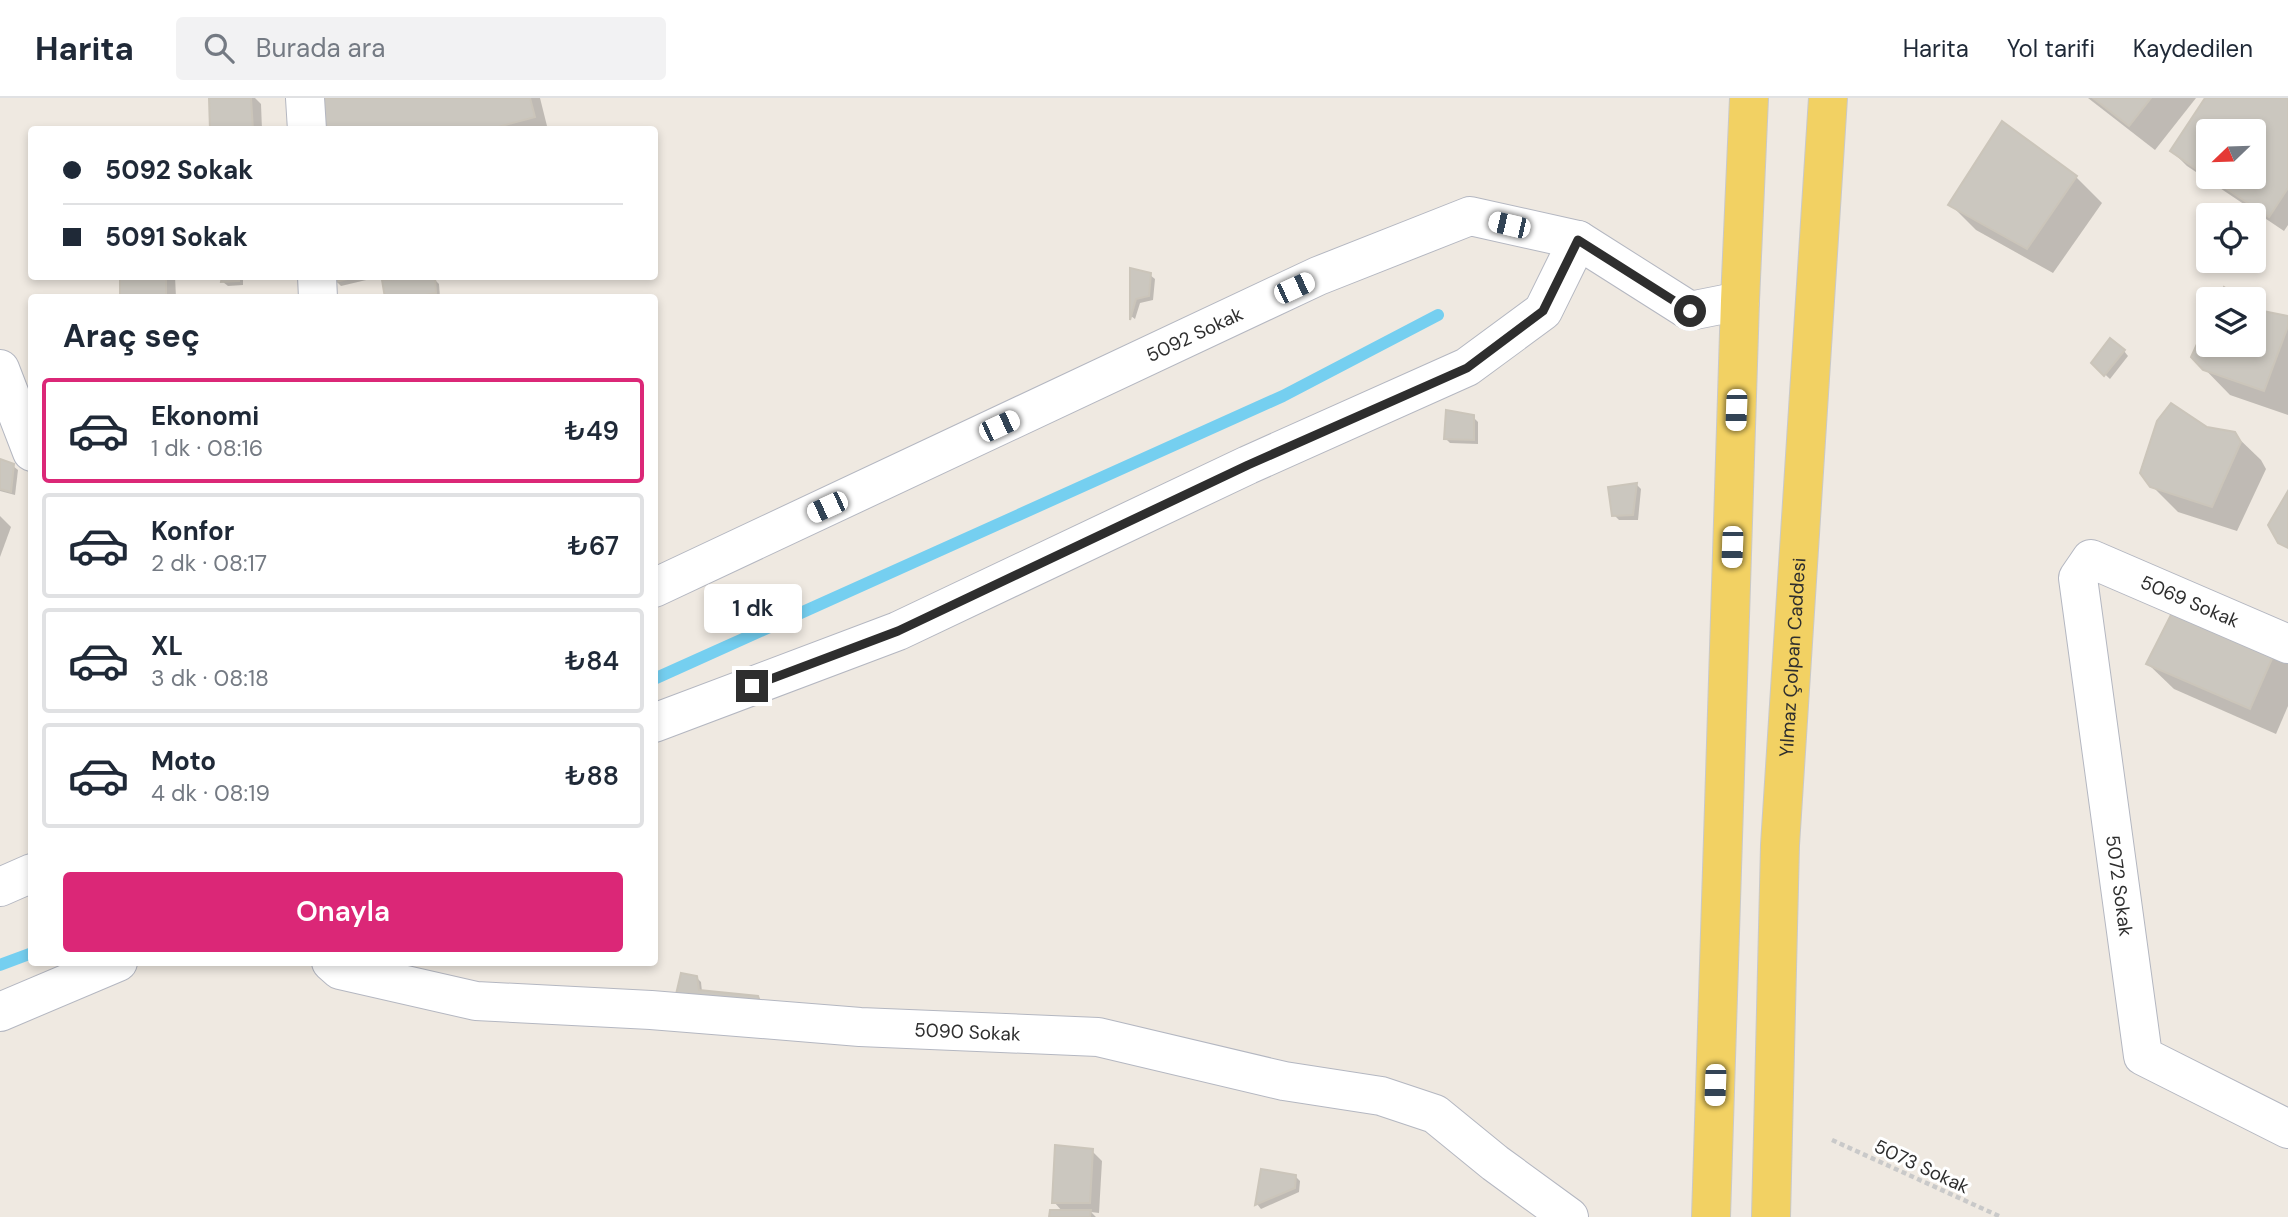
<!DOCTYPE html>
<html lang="tr">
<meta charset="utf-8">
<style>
:root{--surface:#fff;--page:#f2f2f3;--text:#1f2937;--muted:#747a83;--line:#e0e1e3;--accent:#db2777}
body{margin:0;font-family:"DM Sans",sans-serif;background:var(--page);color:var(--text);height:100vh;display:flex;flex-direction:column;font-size:26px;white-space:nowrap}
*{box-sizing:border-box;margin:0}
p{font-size:23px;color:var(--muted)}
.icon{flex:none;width:38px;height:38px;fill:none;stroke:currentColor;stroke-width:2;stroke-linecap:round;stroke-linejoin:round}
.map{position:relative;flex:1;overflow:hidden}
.drawer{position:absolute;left:28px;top:196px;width:630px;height:672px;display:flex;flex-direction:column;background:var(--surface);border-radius:7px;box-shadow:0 4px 10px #0003}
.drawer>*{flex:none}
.top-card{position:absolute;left:28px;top:28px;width:630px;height:154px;border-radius:7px;box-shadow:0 4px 10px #0003;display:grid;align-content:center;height:154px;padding:0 35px;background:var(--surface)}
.needle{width:46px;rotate:247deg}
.controls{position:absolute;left:2196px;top:21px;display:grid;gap:14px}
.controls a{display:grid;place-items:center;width:70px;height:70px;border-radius:7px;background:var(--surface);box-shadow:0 4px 10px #0003;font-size:35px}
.end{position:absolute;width:32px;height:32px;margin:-16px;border:9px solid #2e2e2e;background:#fff;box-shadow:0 0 0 4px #fff}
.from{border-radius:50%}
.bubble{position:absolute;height:49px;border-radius:7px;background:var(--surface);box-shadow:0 4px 10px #0003;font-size:23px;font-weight:600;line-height:49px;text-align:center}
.car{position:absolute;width:21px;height:42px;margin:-21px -10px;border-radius:9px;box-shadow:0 0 5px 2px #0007;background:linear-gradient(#fff 24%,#345 0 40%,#fff 0 76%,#345 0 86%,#fff 0)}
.top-card b{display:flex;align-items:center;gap:24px;height:66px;font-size:26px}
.top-card b+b{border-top:2px solid var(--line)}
.top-card i{width:18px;height:18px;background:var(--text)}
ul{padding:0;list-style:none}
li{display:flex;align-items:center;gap:21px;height:105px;margin:0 14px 10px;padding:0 21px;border:4px solid var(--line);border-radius:7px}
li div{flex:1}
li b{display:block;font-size:26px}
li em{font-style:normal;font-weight:600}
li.selected{border-color:var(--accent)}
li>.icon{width:63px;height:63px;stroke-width:1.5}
h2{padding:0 35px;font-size:32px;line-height:84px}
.primary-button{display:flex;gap:14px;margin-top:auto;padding:14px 35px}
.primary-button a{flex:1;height:80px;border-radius:7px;background:var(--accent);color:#fff;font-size:28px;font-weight:600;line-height:80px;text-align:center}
header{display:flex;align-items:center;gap:42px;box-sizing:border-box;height:98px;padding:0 35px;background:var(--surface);border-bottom:2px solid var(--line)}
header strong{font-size:33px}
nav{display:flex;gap:38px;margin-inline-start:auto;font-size:24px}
.search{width:490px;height:63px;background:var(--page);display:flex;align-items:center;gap:18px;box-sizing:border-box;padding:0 24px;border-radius:7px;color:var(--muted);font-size:26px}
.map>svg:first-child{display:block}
.shadow{fill:#0003;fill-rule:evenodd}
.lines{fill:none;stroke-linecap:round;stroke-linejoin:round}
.stream{stroke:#75cff0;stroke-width:12}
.building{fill:#cbc7bf;stroke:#cbc5ba;stroke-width:2}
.minor-casing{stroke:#b4b7c1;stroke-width:40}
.major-casing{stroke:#c9c9c9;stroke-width:40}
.path{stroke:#c9c9c9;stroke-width:4.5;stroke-dasharray:5 3.5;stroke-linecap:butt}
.minor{stroke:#fff;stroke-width:38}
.major{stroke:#f2d163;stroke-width:38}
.route{stroke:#2e2e2e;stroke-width:9}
.labels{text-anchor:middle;stroke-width:6;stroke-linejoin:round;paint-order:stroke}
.street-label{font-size:19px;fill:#2e2e2e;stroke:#fff}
</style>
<header>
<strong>Harita</strong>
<div class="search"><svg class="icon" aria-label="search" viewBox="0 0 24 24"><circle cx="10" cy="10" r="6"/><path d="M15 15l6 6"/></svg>Burada ara</div>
<nav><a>Harita</a><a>Yol tarifi</a><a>Kaydedilen</a></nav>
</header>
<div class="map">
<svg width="2288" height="1119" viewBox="0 0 2288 1119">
<rect width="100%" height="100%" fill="#efe9e1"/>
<g class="shadow">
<polygon points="211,0 255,0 261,6 262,32 212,32"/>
<polygon points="321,0 540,0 548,32 329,32"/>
<polygon points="2088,0 2196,0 2155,52"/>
<path d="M2207,0h81v127l-4,6 -97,-65 -15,-15zM2208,33h46v46h-46z"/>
<polygon points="2002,25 2076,79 2102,105 2053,175 1976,132 1951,107"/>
<polygon points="1132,172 1150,177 1155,181 1153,202 1140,205 1135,221 1131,218"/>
<polygon points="122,178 175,178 176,200 122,200"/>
<polygon points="223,178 243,178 243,187 228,188 223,184"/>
<polygon points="336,178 383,178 341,188 337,184"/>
<polygon points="434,181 439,186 440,199 387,200"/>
<polygon points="2254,209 2262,215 2288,220 2288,317 2230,297 2193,259 2208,226 2208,247 2254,247"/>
<polygon points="2124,253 2128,258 2110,281 2093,265"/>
<polygon points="1473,319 1478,324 1478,346 1450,345 1445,340"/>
<polygon points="2206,331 2234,336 2261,362 2266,371 2237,433 2178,414 2152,388"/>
<polygon points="0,363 13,368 18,372 15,397 0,393"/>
<polygon points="1636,386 1641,391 1638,422 1619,422 1614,417"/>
<polygon points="0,418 11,429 0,459"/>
<polygon points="2179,503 2288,560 2288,608 2276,636 2174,591 2148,566"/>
<polygon points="696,879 701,884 702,894 758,899 762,904 680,909"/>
<polygon points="1092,1053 1102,1063 1099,1115 1091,1114 1096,1119 1050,1119 1063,1114 1054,1104"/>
<polygon points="1295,1078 1300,1083 1299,1094 1261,1111 1257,1106"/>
</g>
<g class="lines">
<g class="stream">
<polyline points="654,581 1283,298 1438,217"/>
<polyline points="0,867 32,855"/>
</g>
</g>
<g class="building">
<polygon points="209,0 251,0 253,32 210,32"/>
<polygon points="319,0 530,0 535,19 487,32 328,32"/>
<polygon points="2093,0 2151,0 2129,28"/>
<polygon points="2205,0 2288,0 2288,90 2269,119 2209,79 2254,79 2254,33 2208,33 2208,79 2170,53"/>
<polygon points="2002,23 2077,78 2027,151 1948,107"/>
<polygon points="1130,170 1151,175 1149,198 1136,201 1130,222"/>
<rect x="120" y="178" width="46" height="22"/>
<polygon points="222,178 239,178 239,183 221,184"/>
<polygon points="334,178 360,178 335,184"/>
<polygon points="435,179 436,195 410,200 385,200 382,182"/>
<polygon points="2224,189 2244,201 2218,201"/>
<polygon points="2254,207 2263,213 2288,218 2288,228 2264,293 2203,272 2191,259 2208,222 2208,247 2254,247"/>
<polygon points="2110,240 2125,252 2104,278 2091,265"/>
<polygon points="2171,305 2207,329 2235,334 2241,344 2212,409 2150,389 2140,375 2157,323"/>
<polygon points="1446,312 1474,317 1474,342 1444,341"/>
<polygon points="0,361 14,366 11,394 0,391"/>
<polygon points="1637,385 1633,417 1612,418 1608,389"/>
<polygon points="2288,393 2288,450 2278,445 2268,427"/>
<polygon points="2179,501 2278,547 2250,611 2146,566"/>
<polygon points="681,875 697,878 699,892 758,898 761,907 674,905"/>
<polygon points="1055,1047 1093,1051 1090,1105 1052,1105"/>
<polygon points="1261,1071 1296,1077 1295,1090 1255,1107"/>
<polygon points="1050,1112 1091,1112 1090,1119 1049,1119"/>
</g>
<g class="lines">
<g class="minor-casing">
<g id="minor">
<polyline points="305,0 307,32"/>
<polyline points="317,178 318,200"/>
<polyline points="0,271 32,354"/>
<path id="s1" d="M654,490l664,-312 152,-60 108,24 112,71 50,-10"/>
<path id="s2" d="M2288,546l-197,-85 -13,19 65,478 145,73"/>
<polyline points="654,625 898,533 1248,367 1467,269 1543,213 1578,142"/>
<polyline points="0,789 32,775"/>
<path id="s3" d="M331,864l9,8 136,31 175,9 209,17 238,10 186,44 97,15 54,18 60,49 74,54"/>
<polyline points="0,914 118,864"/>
</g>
</g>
<g class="major-casing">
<g id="major">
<polyline points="1711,1119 1740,203 1749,0"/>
<path id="s4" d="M1771,1119l9,-372 48,-747"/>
</g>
</g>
<polyline class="path" points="1832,1042 2001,1119"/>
<use href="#minor" class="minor"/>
<use href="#major" class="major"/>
</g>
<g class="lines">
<polyline class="route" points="752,588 898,533 1248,367 1467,270 1543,213 1578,142 1690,213"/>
</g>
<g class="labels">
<g class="street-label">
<text dy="7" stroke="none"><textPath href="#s1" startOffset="597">5092 Sokak</textPath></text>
<text transform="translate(2190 503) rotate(23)" y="7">5069 Sokak</text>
<text dy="7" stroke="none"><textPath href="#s4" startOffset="560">Yılmaz Çolpan Caddesi</textPath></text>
<text dy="7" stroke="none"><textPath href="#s2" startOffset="548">5072 Sokak</textPath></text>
<text dy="7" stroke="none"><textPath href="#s3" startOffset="644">5090 Sokak</textPath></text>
<text transform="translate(1922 1068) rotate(25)" y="7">5073 Sokak</text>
</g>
</g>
</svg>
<div class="controls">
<a><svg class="needle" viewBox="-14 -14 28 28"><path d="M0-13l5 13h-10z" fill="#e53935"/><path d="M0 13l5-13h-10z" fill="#747a83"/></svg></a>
<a><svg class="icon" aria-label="locate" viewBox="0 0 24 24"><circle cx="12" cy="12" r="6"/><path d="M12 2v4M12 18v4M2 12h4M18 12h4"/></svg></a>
<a><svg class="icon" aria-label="layers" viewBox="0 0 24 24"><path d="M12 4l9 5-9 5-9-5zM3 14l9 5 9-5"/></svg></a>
</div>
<i class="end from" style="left:1690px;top:213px"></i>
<i class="end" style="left:752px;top:588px"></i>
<div class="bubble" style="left:704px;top:486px;width:98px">1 dk</div>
<i class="car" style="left:1509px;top:127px;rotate:283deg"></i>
<i class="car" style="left:1294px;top:190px;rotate:65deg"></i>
<i class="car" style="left:1736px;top:312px;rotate:182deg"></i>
<i class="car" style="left:999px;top:328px;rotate:65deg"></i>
<i class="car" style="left:827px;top:409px;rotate:245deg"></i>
<i class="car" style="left:1732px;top:449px;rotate:182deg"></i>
<i class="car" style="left:1715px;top:987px;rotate:182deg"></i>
<div class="top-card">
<b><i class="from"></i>5092 Sokak</b>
<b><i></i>5091 Sokak</b>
</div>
<section class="drawer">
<h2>Araç seç</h2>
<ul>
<li class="selected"><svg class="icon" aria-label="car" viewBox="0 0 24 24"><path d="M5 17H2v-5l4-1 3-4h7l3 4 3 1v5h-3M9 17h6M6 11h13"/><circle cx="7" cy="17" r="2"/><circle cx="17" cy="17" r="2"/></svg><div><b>Ekonomi</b><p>1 dk · 08:16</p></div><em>₺49</em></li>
<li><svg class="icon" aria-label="car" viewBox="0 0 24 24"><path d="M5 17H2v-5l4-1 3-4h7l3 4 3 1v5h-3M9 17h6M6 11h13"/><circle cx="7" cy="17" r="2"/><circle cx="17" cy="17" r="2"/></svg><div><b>Konfor</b><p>2 dk · 08:17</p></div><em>₺67</em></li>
<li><svg class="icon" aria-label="car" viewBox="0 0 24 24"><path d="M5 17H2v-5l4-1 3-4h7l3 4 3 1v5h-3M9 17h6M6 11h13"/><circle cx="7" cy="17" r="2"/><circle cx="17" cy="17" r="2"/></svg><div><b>XL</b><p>3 dk · 08:18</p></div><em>₺84</em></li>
<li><svg class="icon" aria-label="car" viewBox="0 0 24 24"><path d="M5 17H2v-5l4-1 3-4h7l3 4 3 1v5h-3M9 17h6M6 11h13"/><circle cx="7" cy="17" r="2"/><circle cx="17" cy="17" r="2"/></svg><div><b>Moto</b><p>4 dk · 08:19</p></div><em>₺88</em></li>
</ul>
<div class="primary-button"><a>Onayla</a></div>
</section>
</div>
